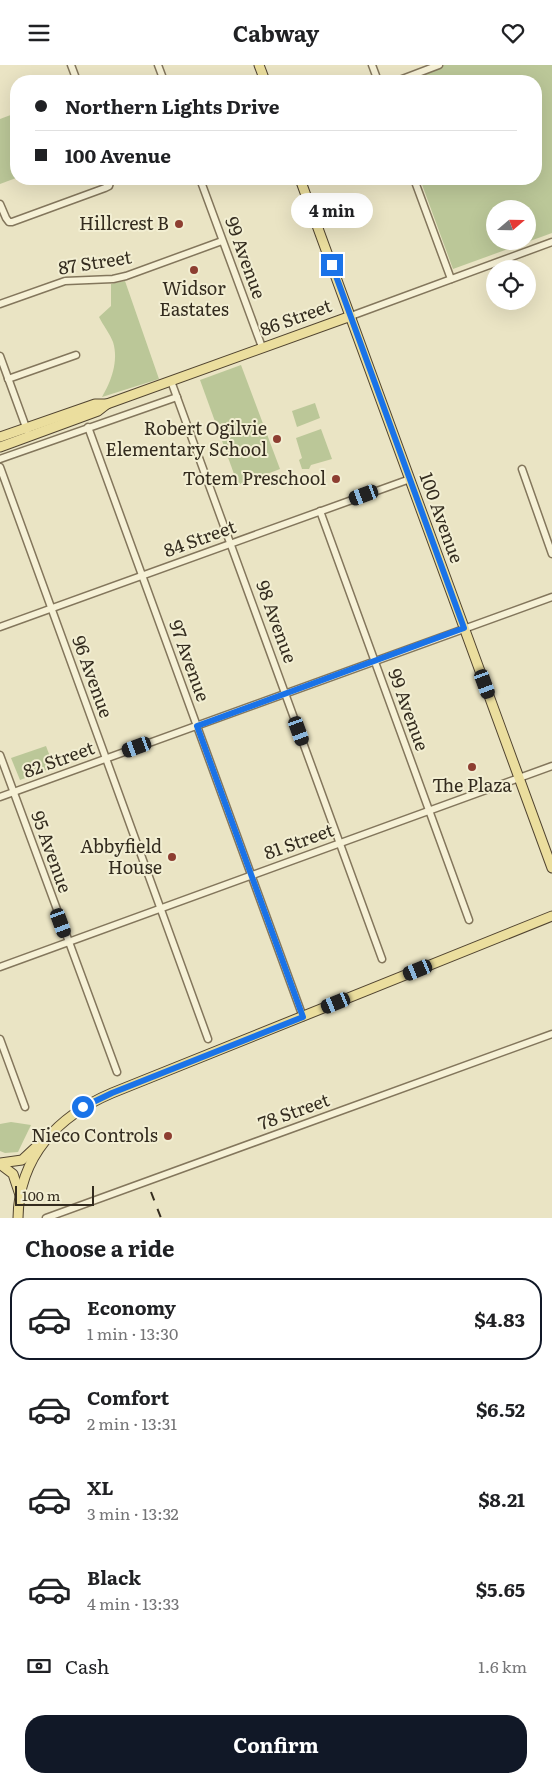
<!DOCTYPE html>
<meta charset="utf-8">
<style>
:root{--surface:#fff;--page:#f6f6f6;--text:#202124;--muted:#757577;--line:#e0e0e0;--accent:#111827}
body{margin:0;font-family:Literata,serif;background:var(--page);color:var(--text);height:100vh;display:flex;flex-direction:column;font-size:19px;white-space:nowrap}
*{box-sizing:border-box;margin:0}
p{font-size:16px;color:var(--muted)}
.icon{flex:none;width:28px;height:28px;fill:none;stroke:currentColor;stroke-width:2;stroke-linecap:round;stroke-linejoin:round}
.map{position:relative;height:1153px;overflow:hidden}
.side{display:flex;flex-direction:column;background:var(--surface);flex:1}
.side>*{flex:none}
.top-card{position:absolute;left:10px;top:10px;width:532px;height:110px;border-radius:20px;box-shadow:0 5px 20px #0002;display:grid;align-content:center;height:110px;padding:0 25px;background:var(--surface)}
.needle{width:32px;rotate:70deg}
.buttons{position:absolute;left:486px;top:135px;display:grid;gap:10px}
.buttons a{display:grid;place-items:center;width:50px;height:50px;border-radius:50%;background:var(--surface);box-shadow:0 5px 20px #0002;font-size:25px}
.scale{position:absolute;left:15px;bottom:12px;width:79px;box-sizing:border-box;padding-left:5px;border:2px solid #342c1f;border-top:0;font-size:14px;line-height:18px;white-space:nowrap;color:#342c1f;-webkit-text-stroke:4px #f2eed2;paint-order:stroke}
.end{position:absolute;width:22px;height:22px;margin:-11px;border:6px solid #1a73e8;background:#fff;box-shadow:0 0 0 2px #fff}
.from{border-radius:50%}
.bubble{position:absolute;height:35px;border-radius:18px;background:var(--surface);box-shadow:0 5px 20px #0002;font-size:16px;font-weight:700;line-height:35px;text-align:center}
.car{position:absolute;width:15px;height:30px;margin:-15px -8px;border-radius:6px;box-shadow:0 0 4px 1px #0007;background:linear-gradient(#222 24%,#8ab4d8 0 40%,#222 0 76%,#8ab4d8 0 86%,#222 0)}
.top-card b{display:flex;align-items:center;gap:18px;height:48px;font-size:19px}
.top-card b+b{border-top:1px solid var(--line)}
.top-card i{width:12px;height:12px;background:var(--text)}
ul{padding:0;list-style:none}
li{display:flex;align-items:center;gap:15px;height:82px;margin:0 10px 8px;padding:0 15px;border:2px solid transparent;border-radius:20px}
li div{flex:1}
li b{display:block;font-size:19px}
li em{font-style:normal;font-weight:700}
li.active{border-color:var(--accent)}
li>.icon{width:45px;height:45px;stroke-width:1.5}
h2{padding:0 25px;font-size:22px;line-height:60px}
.pay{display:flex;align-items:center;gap:12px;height:55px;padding:0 25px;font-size:19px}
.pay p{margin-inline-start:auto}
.button{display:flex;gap:10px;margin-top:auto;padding:10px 25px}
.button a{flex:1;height:58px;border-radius:20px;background:var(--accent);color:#fff;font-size:20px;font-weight:700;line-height:58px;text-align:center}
header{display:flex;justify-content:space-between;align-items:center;height:65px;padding:0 25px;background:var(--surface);font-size:22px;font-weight:700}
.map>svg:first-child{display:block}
.green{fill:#bbc798;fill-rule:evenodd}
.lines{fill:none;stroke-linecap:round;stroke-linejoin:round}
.minor-casing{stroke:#83765c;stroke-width:9}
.major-casing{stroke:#514430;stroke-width:11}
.minor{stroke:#f6f1d6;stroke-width:6}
.major{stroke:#ebde9e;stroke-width:9}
.rail{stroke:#342c1f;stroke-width:2;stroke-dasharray:9 9;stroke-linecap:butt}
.route{stroke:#1a73e8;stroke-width:6}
.poi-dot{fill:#8d3e31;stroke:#f2eed2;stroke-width:2}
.labels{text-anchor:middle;stroke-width:4;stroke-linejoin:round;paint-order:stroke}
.poi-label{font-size:18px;fill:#342c1f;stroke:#f2eed2;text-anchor:end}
.street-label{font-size:18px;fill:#342c1f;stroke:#f2eed2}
</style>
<header><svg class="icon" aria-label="menu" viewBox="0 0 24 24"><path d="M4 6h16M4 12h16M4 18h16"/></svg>Cabway<svg class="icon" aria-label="heart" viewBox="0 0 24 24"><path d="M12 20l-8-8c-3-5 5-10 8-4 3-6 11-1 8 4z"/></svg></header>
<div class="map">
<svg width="552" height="1153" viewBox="0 0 552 1153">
<rect width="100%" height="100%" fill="#eae4c4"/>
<g class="green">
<path d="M444,0h108v168l-99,36 -33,-90h116v-98h-137zM495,144h33v32h-33z"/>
<polygon points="16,48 16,113 0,119 0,54"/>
<path d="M125,216l34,98 -57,18c9,-15 17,-36 11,-55 -3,-8 -10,-17 -14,-25l12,-11v-22z"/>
<polygon points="241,300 280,404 238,420 200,315"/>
<polygon points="315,338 320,353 297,362 292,346"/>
<polygon points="321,364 332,394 311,400 309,404 302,404 299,395 302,393 296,373"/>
<polygon points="46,681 54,702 20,715 11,693"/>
<polygon points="11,1057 31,1060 18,1087 5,1088 0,1086 0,1059"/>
</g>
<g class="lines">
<g class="minor-casing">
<g id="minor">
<polyline points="71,0 77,16"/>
<polyline points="158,0 164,16"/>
<polyline points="372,0 378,16"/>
<polyline points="397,16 439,0"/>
<polyline points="200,114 262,282"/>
<polyline points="414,114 451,214"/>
<polyline points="0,139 6,153 9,157 12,157 105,123 109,121 111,114"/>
<polyline points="0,239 65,216 113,214 126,211 222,176"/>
<polyline points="351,251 552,177"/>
<polyline points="0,291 27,365"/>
<polyline points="8,314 76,290"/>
<polyline points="171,316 382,894"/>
<polyline points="88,362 303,952"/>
<polyline points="0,394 177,332"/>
<polyline points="0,402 208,974"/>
<polyline points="522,404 552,489"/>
<polyline points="320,446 469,855"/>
<polyline points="0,562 410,414"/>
<polyline points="0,690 117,1007"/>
<polyline points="0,732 552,532"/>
<polyline points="0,902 552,701"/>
<polyline points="0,974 25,1042"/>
<polyline points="46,1153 552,969"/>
</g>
</g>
<g class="major-casing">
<g id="major">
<polyline points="259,0 265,16"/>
<polyline points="300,114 552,803"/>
<polyline points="0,372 95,339 107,339"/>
<polyline points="0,382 98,346 107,339 351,251"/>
<polyline points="0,1098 22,1095 37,1081"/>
<polyline points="0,1099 13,1109 20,1130"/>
<path d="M18,1153c1,-62 40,-102 94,-125l440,-177"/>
</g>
</g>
<use href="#minor" class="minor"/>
<use href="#major" class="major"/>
<polyline class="rail" points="151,1127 161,1153"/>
</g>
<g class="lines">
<polyline class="route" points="83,1042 112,1028 303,952 197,661 464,563 332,200"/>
</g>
<g class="poi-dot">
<circle cx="179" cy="159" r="5"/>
<circle cx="194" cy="205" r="5"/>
<circle cx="277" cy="374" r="5"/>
<circle cx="336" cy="414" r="5"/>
<circle cx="472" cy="702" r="5"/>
<circle cx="172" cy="792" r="5"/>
<circle cx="168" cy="1071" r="5"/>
</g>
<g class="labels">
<g class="poi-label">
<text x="169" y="165">Hillcrest B</text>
<text x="194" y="230" text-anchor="middle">Widsor<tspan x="194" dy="21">Eastates</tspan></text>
<text x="267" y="370">Robert Ogilvie<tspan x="267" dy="21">Elementary School</tspan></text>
<text x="326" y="420">Totem Preschool</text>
<text x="472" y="727" text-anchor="middle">The Plaza</text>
<text x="162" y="788">Abbyfield<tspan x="162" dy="21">House</tspan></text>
<text x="158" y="1077">Nieco Controls</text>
</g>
<g class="street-label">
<text transform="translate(245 193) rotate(70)" y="6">99 Avenue</text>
<text transform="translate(95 198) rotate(-9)" y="6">87 Street</text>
<text transform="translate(296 253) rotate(-20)" y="6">86 Street</text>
<text transform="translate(441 453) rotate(70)" y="6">100 Avenue</text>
<text transform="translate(200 474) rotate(-20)" y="6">84 Street</text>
<text transform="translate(276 557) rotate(70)" y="6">98 Avenue</text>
<text transform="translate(189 596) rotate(70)" y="6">97 Avenue</text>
<text transform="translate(92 612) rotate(70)" y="6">96 Avenue</text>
<text transform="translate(408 645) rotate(70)" y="6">99 Avenue</text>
<text transform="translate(59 695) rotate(-20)" y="6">82 Street</text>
<text transform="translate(299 777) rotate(-20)" y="6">81 Street</text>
<text transform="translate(51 787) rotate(70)" y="6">95 Avenue</text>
<text transform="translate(294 1047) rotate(-20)" y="6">78 Street</text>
</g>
</g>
</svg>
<div class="buttons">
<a><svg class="needle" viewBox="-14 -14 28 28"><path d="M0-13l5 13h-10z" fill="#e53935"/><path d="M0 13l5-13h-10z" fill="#757577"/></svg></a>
<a><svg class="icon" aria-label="locate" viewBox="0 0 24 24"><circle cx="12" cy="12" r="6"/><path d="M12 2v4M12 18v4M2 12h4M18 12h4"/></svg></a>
</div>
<div class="scale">100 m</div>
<i class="end from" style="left:83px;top:1042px"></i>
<i class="end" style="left:332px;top:200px"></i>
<div class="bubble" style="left:291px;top:128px;width:82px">4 min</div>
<i class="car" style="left:364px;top:430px;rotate:250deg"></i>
<i class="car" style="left:485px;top:619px;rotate:160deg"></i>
<i class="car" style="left:299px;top:666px;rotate:160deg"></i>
<i class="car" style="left:137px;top:682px;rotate:250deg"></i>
<i class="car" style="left:61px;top:858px;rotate:160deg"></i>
<i class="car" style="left:418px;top:905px;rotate:248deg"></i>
<i class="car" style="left:336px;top:938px;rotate:248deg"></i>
<div class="top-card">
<b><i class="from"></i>Northern Lights Drive</b>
<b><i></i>100 Avenue</b>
</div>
</div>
<section class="side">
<h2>Choose a ride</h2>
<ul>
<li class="active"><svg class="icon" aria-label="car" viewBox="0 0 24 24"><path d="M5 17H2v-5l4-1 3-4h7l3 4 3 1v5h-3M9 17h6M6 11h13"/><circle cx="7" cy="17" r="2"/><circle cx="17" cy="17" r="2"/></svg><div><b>Economy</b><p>1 min · 13:30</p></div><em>$4.83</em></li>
<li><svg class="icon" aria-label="car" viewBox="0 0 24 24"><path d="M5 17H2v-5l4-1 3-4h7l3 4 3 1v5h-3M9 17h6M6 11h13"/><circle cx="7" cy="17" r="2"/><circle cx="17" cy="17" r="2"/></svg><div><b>Comfort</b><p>2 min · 13:31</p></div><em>$6.52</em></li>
<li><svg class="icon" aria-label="car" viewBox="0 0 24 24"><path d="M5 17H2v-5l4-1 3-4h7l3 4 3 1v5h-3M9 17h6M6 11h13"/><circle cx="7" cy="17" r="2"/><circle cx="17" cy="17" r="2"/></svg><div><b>XL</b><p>3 min · 13:32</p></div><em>$8.21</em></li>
<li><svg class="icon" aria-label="car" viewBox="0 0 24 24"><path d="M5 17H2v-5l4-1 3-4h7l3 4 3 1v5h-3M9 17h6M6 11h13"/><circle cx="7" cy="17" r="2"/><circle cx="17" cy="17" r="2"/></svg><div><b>Black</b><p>4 min · 13:33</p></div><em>$5.65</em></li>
</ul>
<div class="pay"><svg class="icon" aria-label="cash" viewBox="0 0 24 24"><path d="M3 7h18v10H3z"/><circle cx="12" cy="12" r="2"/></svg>Cash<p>1.6 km</p></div>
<div class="button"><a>Confirm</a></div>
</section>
